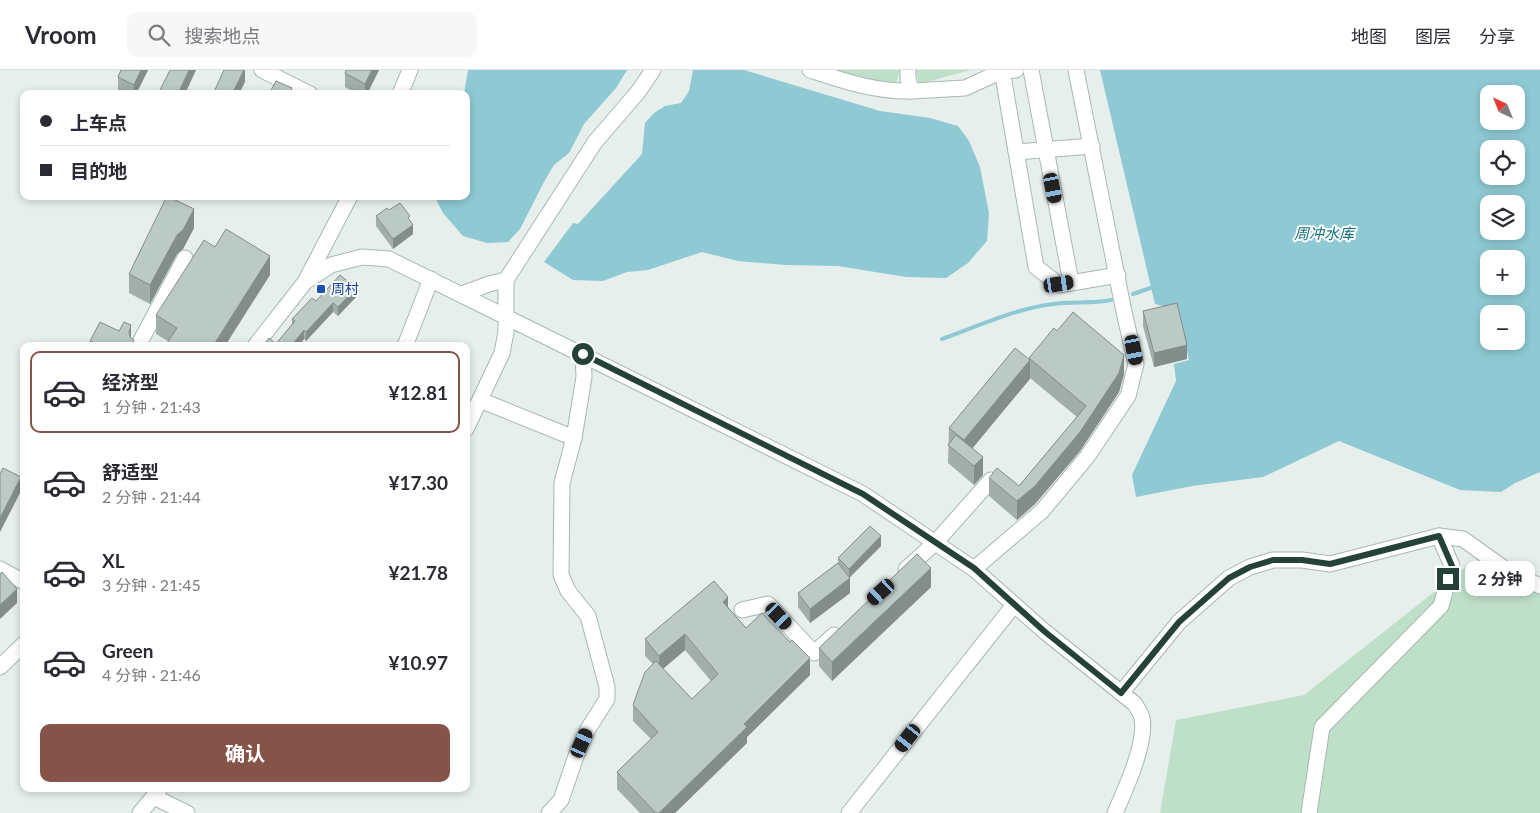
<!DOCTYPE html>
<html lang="zh">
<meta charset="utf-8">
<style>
:root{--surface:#fff;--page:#f7f7f7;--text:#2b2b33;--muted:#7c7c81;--line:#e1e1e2;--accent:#855347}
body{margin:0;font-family:Lato,"Noto Sans SC",sans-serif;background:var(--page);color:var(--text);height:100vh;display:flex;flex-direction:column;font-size:19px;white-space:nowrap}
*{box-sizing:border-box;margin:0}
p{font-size:16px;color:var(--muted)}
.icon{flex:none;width:28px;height:28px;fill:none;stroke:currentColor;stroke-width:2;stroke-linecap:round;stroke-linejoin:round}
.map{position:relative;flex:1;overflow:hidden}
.panel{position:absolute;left:20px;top:272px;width:450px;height:450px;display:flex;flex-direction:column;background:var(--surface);border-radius:10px;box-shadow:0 2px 8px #0003}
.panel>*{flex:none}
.top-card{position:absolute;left:20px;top:20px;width:450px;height:110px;border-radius:10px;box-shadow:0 2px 8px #0003;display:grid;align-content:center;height:110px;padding:0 20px;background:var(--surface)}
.needle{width:32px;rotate:317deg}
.controls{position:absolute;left:1480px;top:15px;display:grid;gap:10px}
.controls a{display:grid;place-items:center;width:45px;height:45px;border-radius:10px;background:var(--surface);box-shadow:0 2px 8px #0003;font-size:25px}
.end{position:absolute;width:22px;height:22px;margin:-11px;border:6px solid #24423a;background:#fff;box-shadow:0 0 0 2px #fff}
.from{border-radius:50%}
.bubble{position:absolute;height:35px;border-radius:10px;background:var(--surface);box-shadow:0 2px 8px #0003;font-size:16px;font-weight:700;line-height:35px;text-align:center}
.car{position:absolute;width:15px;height:30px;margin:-15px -8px;border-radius:6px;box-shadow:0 0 4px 1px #0007;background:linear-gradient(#222 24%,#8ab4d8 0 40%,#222 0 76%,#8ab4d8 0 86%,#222 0)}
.top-card b{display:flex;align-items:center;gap:18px;height:48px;font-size:19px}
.top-card b+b{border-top:1px solid var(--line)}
.top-card i{width:12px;height:12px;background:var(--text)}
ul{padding:9px 0 0;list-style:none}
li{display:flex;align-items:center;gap:15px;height:82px;margin:0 10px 8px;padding:0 10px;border:2px solid transparent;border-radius:10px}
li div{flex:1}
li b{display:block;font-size:19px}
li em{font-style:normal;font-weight:700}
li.active{border-color:var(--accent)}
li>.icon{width:45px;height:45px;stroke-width:1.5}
.action{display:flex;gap:10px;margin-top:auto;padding:10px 20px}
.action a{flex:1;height:58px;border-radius:10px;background:var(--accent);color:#fff;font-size:20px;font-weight:700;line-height:58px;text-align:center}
header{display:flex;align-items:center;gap:30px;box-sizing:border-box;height:70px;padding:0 25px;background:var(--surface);border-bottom:1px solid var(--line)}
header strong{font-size:24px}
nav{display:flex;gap:28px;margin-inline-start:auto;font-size:18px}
.search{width:350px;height:45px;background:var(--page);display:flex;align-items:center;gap:12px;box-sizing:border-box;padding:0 18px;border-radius:10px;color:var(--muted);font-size:19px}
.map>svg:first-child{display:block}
.green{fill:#bfe0c8}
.water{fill:#8ec9d4;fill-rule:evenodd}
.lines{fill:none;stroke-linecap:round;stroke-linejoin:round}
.stream{stroke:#8ec9d4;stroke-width:4}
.minor-casing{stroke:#a8b8b2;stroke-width:17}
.minor{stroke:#fff;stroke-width:15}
.wall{fill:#a1aea9;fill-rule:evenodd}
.shaded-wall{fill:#838d89}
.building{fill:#bbcac4;stroke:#838d89}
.route{stroke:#24423a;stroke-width:6}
.transit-dot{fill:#1a4fb4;stroke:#f7fbf9;stroke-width:2}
.labels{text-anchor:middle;stroke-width:4;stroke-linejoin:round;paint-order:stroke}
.transit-label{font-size:14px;fill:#164399;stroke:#f7fbf9;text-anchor:start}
.water-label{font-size:15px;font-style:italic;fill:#1c6f80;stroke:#f7fbf9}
</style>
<header>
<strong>Vroom</strong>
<div class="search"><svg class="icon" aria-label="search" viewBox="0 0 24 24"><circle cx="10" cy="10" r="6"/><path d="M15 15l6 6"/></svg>搜索地点</div>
<nav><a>地图</a><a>图层</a><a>分享</a></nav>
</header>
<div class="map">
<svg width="1540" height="743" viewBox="0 0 1540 743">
<rect width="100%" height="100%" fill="#e6efeb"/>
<g class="green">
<polygon points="833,0 900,0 895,17"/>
<polygon points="916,0 971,0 919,14"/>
<polygon points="1472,492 1540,522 1540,743 1160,743 1176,650 1304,625"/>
</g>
<g class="water">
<polygon points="468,0 627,0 616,18 584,54 569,83 554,95 545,110 520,159 508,172 487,173 463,166 443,143 436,129 437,126 466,126 466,24 464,24"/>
<polygon points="693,0 744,0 880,41 930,48 958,56 969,71 980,97 989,143 987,171 968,193 946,208 906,207 838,196 786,195 738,191 702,182 648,200 627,202 603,211 573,210 544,192 573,153 578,154 642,84 645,53 654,43 665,36 681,33 689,21"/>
<path d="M1100,0h440v402l-25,11 -14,9 -41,-2 -121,-49 -76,36 -71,9 -56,11 -4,-22 44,-94 -2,-17 15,-4 -11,-50 -23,-6zM1489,24h27v27h-27zM1489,79h27v27h-27zM1489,134h27v27h-27zM1489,189h27v27h-27zM1489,244h27v27h-27z"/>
</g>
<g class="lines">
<g class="stream">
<polyline points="1133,224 1156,216"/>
<path d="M942,269c34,-12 75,-31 111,-35 19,-3 39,0 58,-4"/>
</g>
<g class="minor-casing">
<g id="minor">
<polyline points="262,0 310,24"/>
<path d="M810,0c34,11 65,22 102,21"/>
<polyline points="908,0 908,9 912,21 965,18 1002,1 1016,0"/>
<polyline points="1002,0 1036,197 1059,215 1118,205"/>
<polyline points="1031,0 1071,212"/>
<polyline points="400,24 410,0"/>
<polyline points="1016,82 1092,76"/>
<polyline points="506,210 595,72 638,22 653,0"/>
<path d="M305,212l26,-17 31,-8 27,2 474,235 111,75 70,62 91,73c2,4 6,9 7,14 5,25 -17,72 -27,95"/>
<polyline points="462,224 489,214 506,210 506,262 502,283 466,359"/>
<polyline points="138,276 185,188"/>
<polyline points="255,276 305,212 350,126"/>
<polyline points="405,276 431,209"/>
<polyline points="480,330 574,368 584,307 583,285"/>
<polyline points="0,499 24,512"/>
<polyline points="906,499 935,473 991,410"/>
<polyline points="974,499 1042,441 1087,387 1128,326 1136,294 1124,242 1076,0"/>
<polyline points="742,540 768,534 814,583 834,565"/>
<polyline points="0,597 24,574"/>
<polyline points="1121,623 1179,552 1229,508 1250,497 1273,490 1302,490 1330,494 1439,466 1463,469 1509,502 1540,516"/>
<polyline points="154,727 187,743"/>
<polyline points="140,743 159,720"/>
<polyline points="549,743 561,730 576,686 588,659 607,629 607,617 588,546 568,521 561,505 562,413 574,368"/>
<polyline points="849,743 1014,535"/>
<polyline points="1309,743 1322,657 1441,536 1452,496 1439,466"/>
</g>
</g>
<use href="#minor" class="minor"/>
</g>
<g class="wall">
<polygon points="121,0 148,0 136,24 122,24 118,22 118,7"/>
<polygon points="346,0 379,0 367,24 357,24 345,17 345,3"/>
<polygon points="389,140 410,151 413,164 393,179 376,156 376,146"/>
<polygon points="194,158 183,179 177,184 150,234 129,223 129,204"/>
<polygon points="215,177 270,205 168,271 156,264 156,245"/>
<polygon points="356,227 338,246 333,242 306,271 304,269 298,276 263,276 275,275 292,254 292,249 316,231"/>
<polygon points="1143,241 1187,289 1154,297 1143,256"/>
<polygon points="1057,261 1124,304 1119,322 1080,381 1035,434 1017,450 989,426 989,408 1019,416 1077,347 1030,308 973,378 983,405 974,415 948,393 949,358 1029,289"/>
<polygon points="131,268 134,276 90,276 90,271"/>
<polygon points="881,476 849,508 850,523 810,553 798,537 798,523 838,493 838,488"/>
<polygon points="931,517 832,611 819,596 819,578"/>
<path d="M728,537l18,21 64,47 -63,62v6l-72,70h-35l-23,-24v-17l34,-33 -18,-18v-16l20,-41 -8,-8v-17zM685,580l26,31 -19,18 -29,-30z"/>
</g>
<g class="shaded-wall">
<polygon points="141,0 148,0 136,24 134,24 134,15"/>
<polygon points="189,0 196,0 185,24 178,24"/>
<polygon points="244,0 245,0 245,12 239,24 232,24"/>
<polygon points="372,0 379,0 367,24 365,24 365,14"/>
<polygon points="194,139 194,158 183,179 177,184 150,234 150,215 177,165"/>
<polygon points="413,155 413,164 393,179 393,169"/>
<polygon points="270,186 270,205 225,276 213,276"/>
<polygon points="356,218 356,227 338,246 338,237"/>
<polygon points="333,233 333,242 306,271 306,262"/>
<polygon points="131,255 131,269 129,262"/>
<polygon points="304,260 304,269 298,276 291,276"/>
<polygon points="1187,275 1187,289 1154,297 1154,283"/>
<polygon points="1124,285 1124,304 1119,322 1080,381 1035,434 1017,450 1017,431"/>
<polygon points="1030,290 1030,309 964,388 964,370"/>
<polygon points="983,387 983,405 974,415 974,396"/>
<polygon points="21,407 21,421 0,462 0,448"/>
<polygon points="881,466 881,476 849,508 849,499"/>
<polygon points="931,498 931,517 832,611 832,592"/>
<polygon points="850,508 850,523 810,553 810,539"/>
<polygon points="17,519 17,533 0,549 0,535"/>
<polygon points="728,527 728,544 723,532"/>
<polygon points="685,564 685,580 659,602 659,586"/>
<polygon points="810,588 810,605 747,667 747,673 675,743 659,743 744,654"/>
</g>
<g class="building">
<polygon points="121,0 141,0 134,15 118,7"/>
<polygon points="170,0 189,0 178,24 158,24"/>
<polygon points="224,0 244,0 232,24 213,24"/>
<polygon points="346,0 372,0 365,14 345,3"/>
<polygon points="276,11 292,18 289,24 269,24"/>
<polygon points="167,126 194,139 183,160 177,165 150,215 129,204"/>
<polygon points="400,133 410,146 408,148 413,155 393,169 376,146 387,138 389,140"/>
<polygon points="226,159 270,186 213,276 165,276 177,258 156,245 204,170 215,177"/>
<polygon points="340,205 356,218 338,237 333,233 306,262 304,260 291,276 274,276 295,251 292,249 312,228 316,231"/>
<polygon points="1177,233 1187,275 1154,283 1143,241"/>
<polygon points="1073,242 1124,285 1119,303 1080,362 1035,416 1017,431 989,408 997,398 1019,416 1086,336 1029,288 1054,258 1057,261"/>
<polygon points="100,252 119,261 124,252 131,255 129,262 130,267 134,270 130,276 101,276 90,271"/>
<polygon points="269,268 275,273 273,276 263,276"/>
<polygon points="1015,278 1030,290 964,370 949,358"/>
<polygon points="956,365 983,387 974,396 948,375"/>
<polygon points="3,398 21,407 0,448 0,404"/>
<polygon points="870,456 881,466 849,499 838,488"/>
<polygon points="917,484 931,498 832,592 819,578"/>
<polygon points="838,493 850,508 810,539 798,523"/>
<polygon points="2,502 17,519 0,535 0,504"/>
<polygon points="714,511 728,527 723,532 746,558 762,543 790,572 792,570 810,588 744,654 747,657 659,743 656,743 617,702 658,662 633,635 645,602 656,591 692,629 718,604 685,564 659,586 645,569"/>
</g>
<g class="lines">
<polyline class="route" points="583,284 863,424 974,498 1044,561 1121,623 1179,552 1229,508 1250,497 1273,490 1302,490 1330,494 1439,466 1452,496 1448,509"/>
</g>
<rect class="transit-dot" x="316" y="214" width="10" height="10" rx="2.5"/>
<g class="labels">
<g class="transit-label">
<text x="331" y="224">周村</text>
</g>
<g class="water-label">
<text x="1324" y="169">周冲水库</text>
</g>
</g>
</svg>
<div class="controls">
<a><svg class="needle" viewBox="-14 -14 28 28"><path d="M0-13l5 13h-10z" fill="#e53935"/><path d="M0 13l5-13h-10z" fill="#7c7c81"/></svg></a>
<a><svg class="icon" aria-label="locate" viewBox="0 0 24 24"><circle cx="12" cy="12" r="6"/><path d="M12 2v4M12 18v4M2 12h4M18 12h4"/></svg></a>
<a><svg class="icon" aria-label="layers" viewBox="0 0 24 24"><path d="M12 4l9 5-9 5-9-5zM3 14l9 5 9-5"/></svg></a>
<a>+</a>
<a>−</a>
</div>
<i class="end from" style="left:583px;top:284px"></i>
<i class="end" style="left:1448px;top:509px"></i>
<div class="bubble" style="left:1465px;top:491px;width:70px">2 分钟</div>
<i class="car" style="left:1053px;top:118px;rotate:169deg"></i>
<i class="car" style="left:1059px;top:214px;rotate:81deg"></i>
<i class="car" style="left:1134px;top:280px;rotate:169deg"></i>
<i class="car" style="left:881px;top:522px;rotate:228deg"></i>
<i class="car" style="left:779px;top:546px;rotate:137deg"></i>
<i class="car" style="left:908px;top:668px;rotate:218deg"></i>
<i class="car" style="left:582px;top:673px;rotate:24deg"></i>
<div class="top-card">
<b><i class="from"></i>上车点</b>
<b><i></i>目的地</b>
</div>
<section class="panel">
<ul>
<li class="active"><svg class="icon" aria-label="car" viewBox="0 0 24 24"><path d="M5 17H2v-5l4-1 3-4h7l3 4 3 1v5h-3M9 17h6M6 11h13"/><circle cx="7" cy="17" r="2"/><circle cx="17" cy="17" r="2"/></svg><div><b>经济型</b><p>1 分钟 · 21:43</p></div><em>¥12.81</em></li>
<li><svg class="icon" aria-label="car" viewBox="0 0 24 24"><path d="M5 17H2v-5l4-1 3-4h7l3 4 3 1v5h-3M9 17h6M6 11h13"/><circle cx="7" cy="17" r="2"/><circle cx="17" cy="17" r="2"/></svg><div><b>舒适型</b><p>2 分钟 · 21:44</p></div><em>¥17.30</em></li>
<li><svg class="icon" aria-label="car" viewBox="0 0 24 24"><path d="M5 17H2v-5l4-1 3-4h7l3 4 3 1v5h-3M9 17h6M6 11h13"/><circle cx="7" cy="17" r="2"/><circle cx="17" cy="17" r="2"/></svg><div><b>XL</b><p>3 分钟 · 21:45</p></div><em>¥21.78</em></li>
<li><svg class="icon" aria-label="car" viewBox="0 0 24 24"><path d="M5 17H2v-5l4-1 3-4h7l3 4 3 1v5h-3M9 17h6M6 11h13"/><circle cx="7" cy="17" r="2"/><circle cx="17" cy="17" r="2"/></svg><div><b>Green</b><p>4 分钟 · 21:46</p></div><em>¥10.97</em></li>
</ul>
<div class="action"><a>确认</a></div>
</section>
</div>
